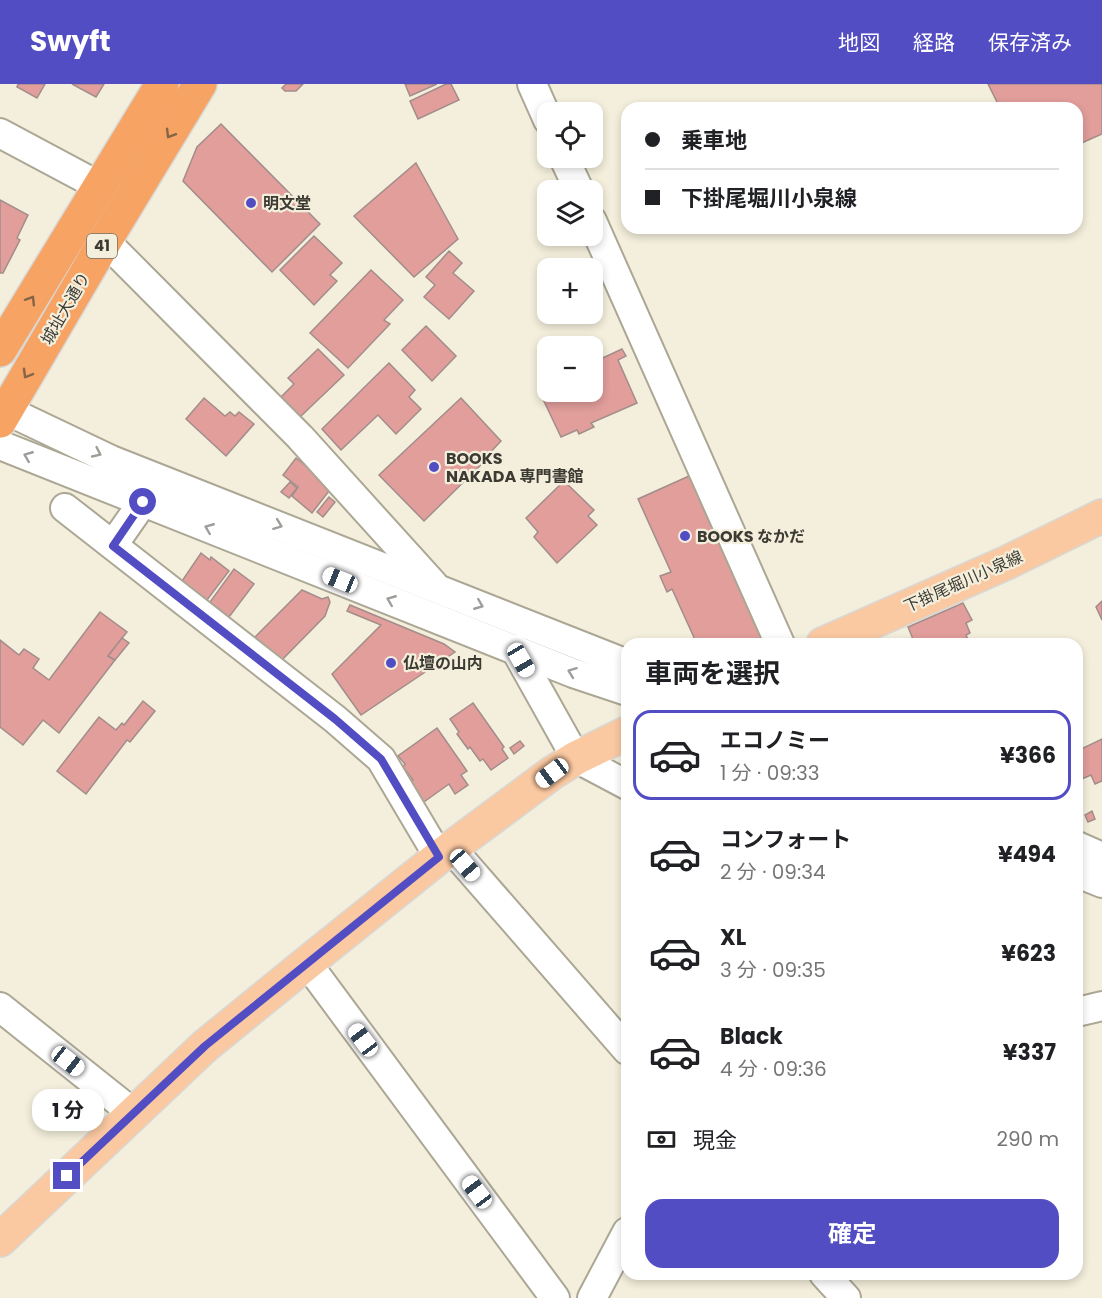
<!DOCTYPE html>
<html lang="ja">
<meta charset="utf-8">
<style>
:root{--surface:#fff;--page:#f2f2f2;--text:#202124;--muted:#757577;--line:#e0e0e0;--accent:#534dc4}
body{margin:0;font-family:Poppins,"Noto Sans JP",sans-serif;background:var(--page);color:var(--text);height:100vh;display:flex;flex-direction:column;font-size:22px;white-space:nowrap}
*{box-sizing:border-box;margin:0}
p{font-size:20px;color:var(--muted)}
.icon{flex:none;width:33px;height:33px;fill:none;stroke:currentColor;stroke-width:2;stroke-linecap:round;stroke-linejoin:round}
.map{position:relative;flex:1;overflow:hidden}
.side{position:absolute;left:621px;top:554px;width:462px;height:642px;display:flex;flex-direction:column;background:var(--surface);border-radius:18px;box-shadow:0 3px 9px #0003}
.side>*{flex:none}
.guide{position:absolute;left:621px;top:18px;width:462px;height:132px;border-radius:18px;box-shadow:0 3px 9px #0003;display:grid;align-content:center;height:132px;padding:0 24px;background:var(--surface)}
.buttons{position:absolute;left:537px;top:18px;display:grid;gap:12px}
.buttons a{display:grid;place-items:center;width:66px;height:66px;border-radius:12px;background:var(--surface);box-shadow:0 3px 9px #0003;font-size:30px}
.end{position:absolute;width:27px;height:27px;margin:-14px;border:8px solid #534dc4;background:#fff;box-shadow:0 0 0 3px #fff}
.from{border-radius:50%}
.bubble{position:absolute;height:42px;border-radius:18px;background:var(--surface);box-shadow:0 3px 9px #0003;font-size:20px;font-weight:700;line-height:42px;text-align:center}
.car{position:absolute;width:18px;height:36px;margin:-18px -9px;border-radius:8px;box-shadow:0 0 4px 2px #0007;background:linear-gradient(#fff 24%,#345 0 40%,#fff 0 76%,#345 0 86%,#fff 0)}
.guide b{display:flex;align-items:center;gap:21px;height:57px;font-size:22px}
.guide b+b{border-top:2px solid var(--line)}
.guide i{width:15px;height:15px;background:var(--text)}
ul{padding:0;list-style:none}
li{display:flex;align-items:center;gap:18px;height:90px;margin:0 12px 9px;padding:0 12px;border:3px solid transparent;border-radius:18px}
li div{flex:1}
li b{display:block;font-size:22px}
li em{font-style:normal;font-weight:700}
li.on{border-color:var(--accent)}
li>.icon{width:54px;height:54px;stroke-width:1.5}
h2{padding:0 24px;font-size:27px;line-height:72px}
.pay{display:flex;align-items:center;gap:15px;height:66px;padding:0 24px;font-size:22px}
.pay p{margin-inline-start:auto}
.cta{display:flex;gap:12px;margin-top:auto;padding:12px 24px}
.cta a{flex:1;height:69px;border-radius:18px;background:var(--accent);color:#fff;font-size:24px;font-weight:700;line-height:69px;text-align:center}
header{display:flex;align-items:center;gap:36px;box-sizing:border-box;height:84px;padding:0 30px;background:var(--accent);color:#fff}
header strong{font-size:28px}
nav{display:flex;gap:33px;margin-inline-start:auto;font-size:21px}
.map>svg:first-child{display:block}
.building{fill:#e19e9b;stroke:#a28d8b;stroke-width:1.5}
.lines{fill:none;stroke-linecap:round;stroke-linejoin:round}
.minor-casing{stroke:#aba794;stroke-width:32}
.major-casing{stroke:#d8d8d6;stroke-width:36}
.highway-casing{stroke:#d8d8d6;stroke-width:36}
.minor{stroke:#fff;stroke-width:28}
.major{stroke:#fac8a1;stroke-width:33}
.highway{stroke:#f6a363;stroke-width:33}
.oneway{stroke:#866546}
.oneway2{stroke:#9e9d99}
.route{stroke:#534dc4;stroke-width:8}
.poi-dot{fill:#534dc4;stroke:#f4efdc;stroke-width:2}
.labels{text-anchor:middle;stroke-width:4.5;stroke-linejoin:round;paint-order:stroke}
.shield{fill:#f4efdc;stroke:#737166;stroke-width:1.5}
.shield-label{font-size:15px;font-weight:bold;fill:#3c3b33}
.poi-label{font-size:16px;font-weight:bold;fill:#3c3b33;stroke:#f4efdc;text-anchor:start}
.street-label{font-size:16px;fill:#3c3b33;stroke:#f4efdc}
</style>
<header>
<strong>Swyft</strong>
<nav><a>地図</a><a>経路</a><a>保存済み</a></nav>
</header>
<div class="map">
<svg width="1102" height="1214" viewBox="0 0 1102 1214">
<rect width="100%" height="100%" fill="#f4efdc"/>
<g class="building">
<polygon points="18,0 45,0 37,14 17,3"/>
<polygon points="72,0 104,0 96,13"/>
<polygon points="286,0 303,0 296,7 285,7 282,4"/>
<polygon points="405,0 437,0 410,12"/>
<polygon points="446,0 451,0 459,16 418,35 410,17"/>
<polygon points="988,0 1102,0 1102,50 1077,61 1077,24 1000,24"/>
<polygon points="221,40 320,140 272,188 183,97 197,63"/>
<polygon points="416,79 458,155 414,193 354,132"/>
<polygon points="0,116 28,131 17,154 20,156 3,189 0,189"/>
<polygon points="314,152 342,179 330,191 337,197 314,221 280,186"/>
<polygon points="449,167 462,179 453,189 474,207 449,235 424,213 435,201 426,193"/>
<polygon points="371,186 403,216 384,236 390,240 348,284 310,249"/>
<polygon points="426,242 456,272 432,297 402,266"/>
<polygon points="318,265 344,291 300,333 281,313 294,300 288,294"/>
<polygon points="622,265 626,272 618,276 637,319 591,339 594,343 579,350 577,346 561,353 541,311 548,308 592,308 594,287 592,279"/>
<polygon points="389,279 415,306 409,313 421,325 396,350 378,331 341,366 322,345"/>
<polygon points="204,314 225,332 230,328 235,332 239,328 254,340 226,372 186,335"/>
<polygon points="461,314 501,357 486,373 488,374 424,437 379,391"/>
<polygon points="296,374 332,403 312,429 292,412 298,403 283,391"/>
<polygon points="689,392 763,558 761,560 697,560 672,505 667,508 660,492 671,488 638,415"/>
<polygon points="564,397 594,426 588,432 597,441 557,479 534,453 538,448 526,434"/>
<polygon points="290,398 297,404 289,414 281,408"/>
<polygon points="329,413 335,418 323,433 317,428"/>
<polygon points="201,469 210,476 211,473 229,487 207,516 182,497"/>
<polygon points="234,485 254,500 229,533 210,518"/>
<polygon points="302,506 322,515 328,513 330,518 325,532 280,578 255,553"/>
<polygon points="1102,517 1102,536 1096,523"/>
<polygon points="963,519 972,536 966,539 970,549 966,551 970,560 915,560 908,543"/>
<polygon points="350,521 444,560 455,568 361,631 332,590 381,541 347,527"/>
<polygon points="100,528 127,548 108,572 115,576 59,649 43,636 23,661 0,643 0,556 19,571 24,565 39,575 33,584 49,596"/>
<polygon points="122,554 129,559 115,576 108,572"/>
<polygon points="143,617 155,627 130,658 127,656 86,710 57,687 99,633 116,646 122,639 124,641"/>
<polygon points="473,619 504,663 502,665 508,674 491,686 483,675 480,677 470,663 468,665 457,650 459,648 450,635"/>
<polygon points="437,644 467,687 461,691 468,701 455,710 449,700 421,720 407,700 413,696 403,683 405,680 398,672"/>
<polygon points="1102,655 1102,697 1095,700 1091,691 1077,697 1077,667"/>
<polygon points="520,657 524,662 514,670 510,664"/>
<polygon points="1092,727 1095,735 1088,738 1085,731"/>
</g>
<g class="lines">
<g class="minor-casing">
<g id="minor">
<polyline points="532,0 548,36"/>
<polyline points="0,49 101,103"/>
<polyline points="564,74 579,106"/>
<polyline points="592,137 780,560"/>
<polyline points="105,157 300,353 433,500"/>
<polyline points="6,326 111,376 627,580"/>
<polyline points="0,361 573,589 627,607"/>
<polyline points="65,424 335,635 381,675 439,773"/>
<polyline points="113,461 143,418"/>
<polyline points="515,565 576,674 627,701"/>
<polyline points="1077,762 1102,773"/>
<polyline points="451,764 627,966"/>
<polyline points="1077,789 1102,799"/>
<polyline points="307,879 555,1214"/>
<polyline points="0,923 133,1029"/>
<polyline points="1077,928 1102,922"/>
<polyline points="824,1190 846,1214"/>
<polyline points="592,1214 627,1148"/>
</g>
</g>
<g class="major-casing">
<g id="major">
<polyline points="823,560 1006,479 1102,432"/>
<polyline points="0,1156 205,962 307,879 439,773 552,689 576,674 627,649"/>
</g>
</g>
<g class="highway-casing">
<g id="highway">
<polyline points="0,266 162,0"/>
<polyline points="0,337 105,157 200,0"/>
</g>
</g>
<use href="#minor" class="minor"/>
<use href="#major" class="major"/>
<use href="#highway" class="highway"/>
</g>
<defs><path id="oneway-chevron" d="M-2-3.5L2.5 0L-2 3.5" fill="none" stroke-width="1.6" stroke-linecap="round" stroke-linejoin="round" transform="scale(1.5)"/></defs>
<g class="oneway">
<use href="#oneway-chevron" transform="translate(170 50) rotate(121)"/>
<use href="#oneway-chevron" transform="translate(31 216) rotate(-58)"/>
<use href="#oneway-chevron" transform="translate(27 290) rotate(120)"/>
</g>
<g class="oneway2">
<use href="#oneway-chevron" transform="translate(97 369) rotate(25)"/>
<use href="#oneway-chevron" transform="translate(28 372) rotate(-158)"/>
<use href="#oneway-chevron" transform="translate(278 441) rotate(21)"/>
<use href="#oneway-chevron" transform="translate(209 444) rotate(-158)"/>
<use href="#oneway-chevron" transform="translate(391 516) rotate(-158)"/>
<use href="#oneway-chevron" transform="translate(479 521) rotate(22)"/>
<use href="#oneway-chevron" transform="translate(572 588) rotate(-159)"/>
</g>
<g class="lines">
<polyline class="route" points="67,1092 205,962 439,773 381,675 335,635 113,462 143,418"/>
</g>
<g class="poi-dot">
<circle cx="251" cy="119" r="6"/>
<circle cx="434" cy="383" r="6"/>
<circle cx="685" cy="452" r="6"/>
<circle cx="391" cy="579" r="6"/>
</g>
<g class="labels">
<rect class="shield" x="87" y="150" width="30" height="24" rx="4.5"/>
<g class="shield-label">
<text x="102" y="167">41</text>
</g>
<g class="poi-label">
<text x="263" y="125">明文堂</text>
<text x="446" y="380">BOOKS<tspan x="446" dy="18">NAKADA 専門書館</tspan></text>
<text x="697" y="458">BOOKS なかだ</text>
<text x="403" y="585">仏壇の山内</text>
</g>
<g class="street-label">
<text transform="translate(65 224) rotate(-60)" y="6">城址大通り</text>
<text transform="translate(963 497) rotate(-24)" y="6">下掛尾堀川小泉線</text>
</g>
</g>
</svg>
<div class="buttons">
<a><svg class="icon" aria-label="locate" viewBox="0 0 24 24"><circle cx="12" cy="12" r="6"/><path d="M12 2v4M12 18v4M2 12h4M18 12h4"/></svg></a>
<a><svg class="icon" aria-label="layers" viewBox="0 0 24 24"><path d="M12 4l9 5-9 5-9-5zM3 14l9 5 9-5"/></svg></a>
<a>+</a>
<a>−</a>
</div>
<i class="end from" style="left:143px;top:418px"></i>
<i class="end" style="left:67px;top:1092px"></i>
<div class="bubble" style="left:32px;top:1005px;width:72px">1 分</div>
<i class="car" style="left:340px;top:496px;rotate:292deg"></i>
<i class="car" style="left:521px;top:576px;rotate:150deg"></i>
<i class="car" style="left:552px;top:689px;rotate:233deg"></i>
<i class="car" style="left:465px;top:781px;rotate:139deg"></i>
<i class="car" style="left:363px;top:956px;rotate:323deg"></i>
<i class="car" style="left:68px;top:977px;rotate:128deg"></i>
<i class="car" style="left:477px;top:1108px;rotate:323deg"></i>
<div class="guide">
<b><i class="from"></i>乗車地</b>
<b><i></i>下掛尾堀川小泉線</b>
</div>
<section class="side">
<h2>車両を選択</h2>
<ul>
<li class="on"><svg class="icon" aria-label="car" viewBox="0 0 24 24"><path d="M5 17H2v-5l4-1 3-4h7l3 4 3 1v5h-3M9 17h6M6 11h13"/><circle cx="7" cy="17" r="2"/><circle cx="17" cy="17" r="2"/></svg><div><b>エコノミー</b><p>1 分 · 09:33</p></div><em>¥366</em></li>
<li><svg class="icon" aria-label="car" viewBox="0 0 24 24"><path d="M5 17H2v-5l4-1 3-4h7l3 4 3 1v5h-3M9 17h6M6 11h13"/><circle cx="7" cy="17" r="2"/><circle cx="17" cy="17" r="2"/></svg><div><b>コンフォート</b><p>2 分 · 09:34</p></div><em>¥494</em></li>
<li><svg class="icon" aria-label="car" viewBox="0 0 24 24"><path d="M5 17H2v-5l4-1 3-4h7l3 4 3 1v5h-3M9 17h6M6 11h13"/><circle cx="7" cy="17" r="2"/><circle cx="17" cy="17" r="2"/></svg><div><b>XL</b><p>3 分 · 09:35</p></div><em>¥623</em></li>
<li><svg class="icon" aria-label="car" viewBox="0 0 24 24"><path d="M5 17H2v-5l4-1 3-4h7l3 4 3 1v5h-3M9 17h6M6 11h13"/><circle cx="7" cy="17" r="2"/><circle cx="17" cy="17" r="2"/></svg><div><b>Black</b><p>4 分 · 09:36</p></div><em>¥337</em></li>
</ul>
<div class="pay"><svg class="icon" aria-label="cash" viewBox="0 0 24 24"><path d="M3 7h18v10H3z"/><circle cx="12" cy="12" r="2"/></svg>現金<p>290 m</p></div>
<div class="cta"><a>確定</a></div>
</section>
</div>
